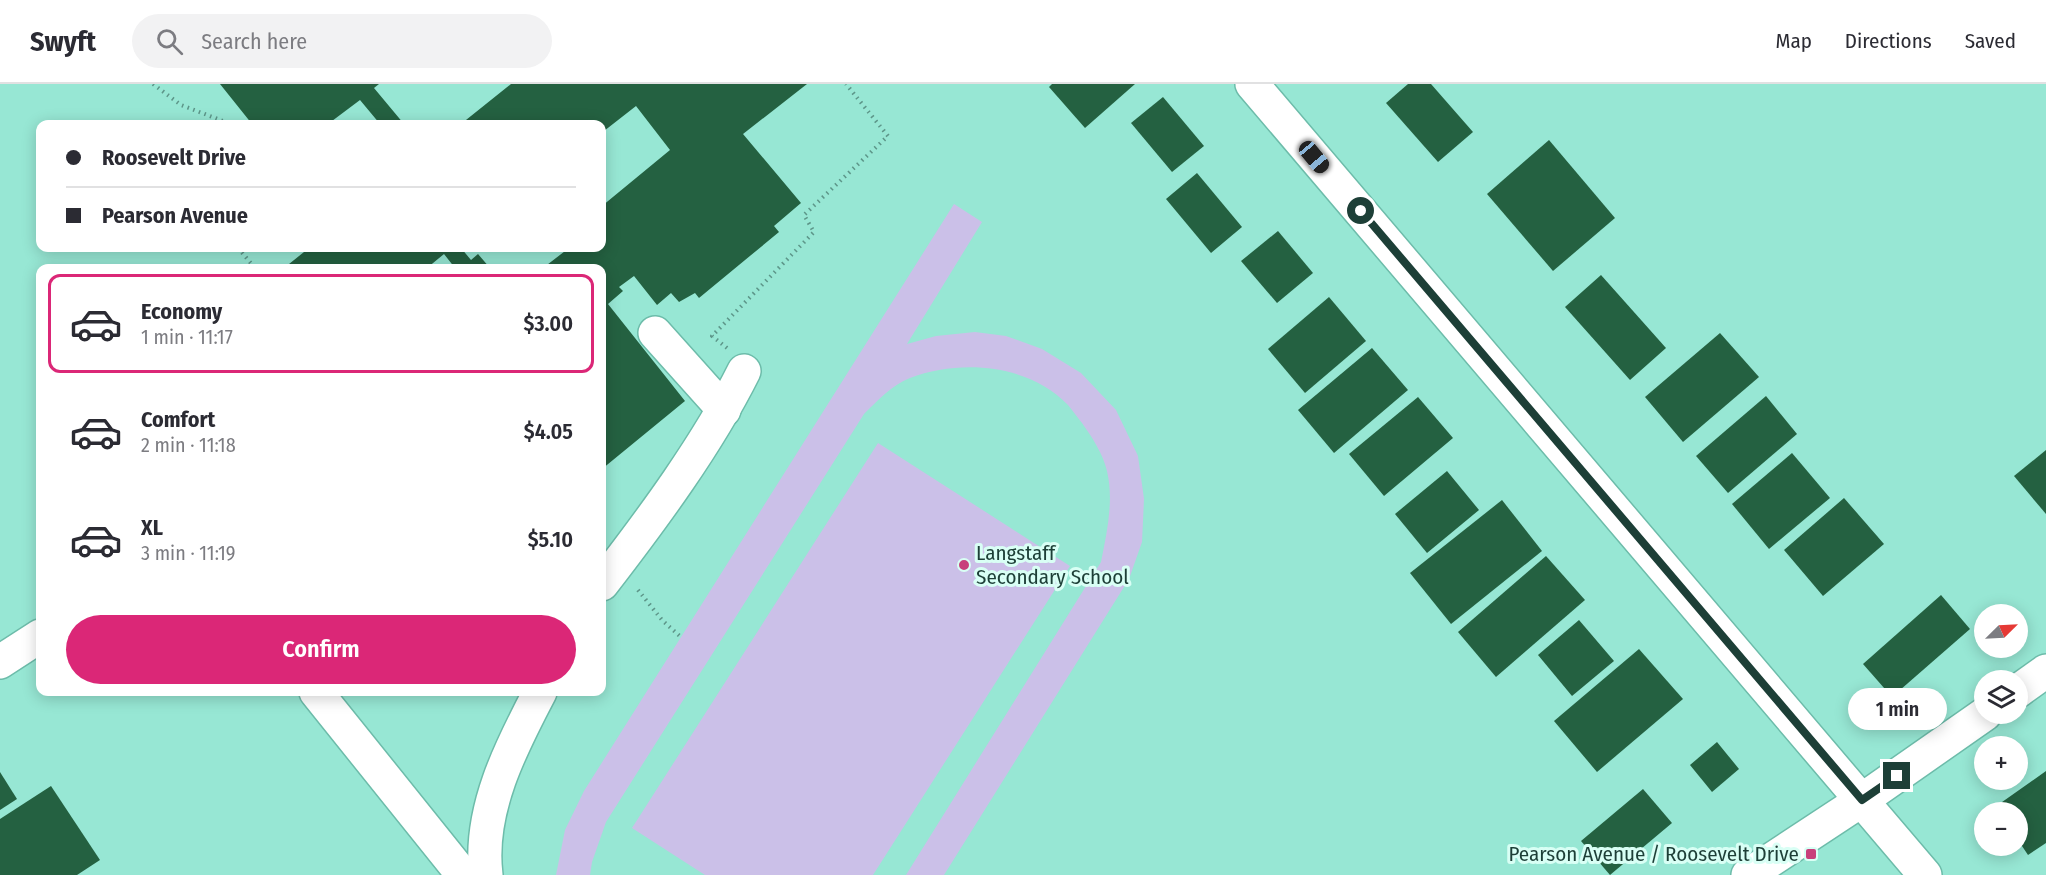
<!DOCTYPE html>
<meta charset="utf-8">
<style>
:root{--surface:#fff;--page:#f2f2f3;--text:#2b2b33;--muted:#7c7c81;--line:#e1e1e2;--accent:#db2777}
body{margin:0;font-family:"Fira Sans Condensed",sans-serif;background:var(--page);color:var(--text);height:100vh;display:flex;flex-direction:column;font-size:22px;white-space:nowrap}
*{box-sizing:border-box;margin:0}
p{font-size:20px;color:var(--muted)}
.icon{flex:none;width:33px;height:33px;fill:none;stroke:currentColor;stroke-width:2;stroke-linecap:round;stroke-linejoin:round}
.map{position:relative;flex:1;overflow:hidden}
.details{position:absolute;left:36px;top:180px;width:570px;height:432px;display:flex;flex-direction:column;background:var(--surface);border-radius:12px;box-shadow:0 3px 15px #0003}
.details>*{flex:none}
.hud{position:absolute;left:36px;top:36px;width:570px;height:132px;border-radius:12px;box-shadow:0 3px 15px #0003;display:grid;align-content:center;height:132px;padding:0 30px;background:var(--surface)}
.needle{width:39px;rotate:66deg}
.controls{position:absolute;left:1974px;top:520px;display:grid;gap:12px}
.controls a{display:grid;place-items:center;width:54px;height:54px;border-radius:50%;background:var(--surface);box-shadow:0 3px 15px #0003;font-size:30px}
.end{position:absolute;width:27px;height:27px;margin:-14px;border:8px solid #1d3f37;background:#fff;box-shadow:0 0 0 3px #fff}
.from{border-radius:50%}
.bubble{position:absolute;height:42px;border-radius:21px;background:var(--surface);box-shadow:0 3px 15px #0003;font-size:20px;font-weight:600;line-height:42px;text-align:center}
.car{position:absolute;width:18px;height:36px;margin:-18px -9px;border-radius:8px;box-shadow:0 0 4px 2px #0007;background:linear-gradient(#222 24%,#8ab4d8 0 40%,#222 0 76%,#8ab4d8 0 86%,#222 0)}
.hud b{display:flex;align-items:center;gap:21px;height:57px;font-size:22px}
.hud b+b{border-top:2px solid var(--line)}
.hud i{width:15px;height:15px;background:var(--text)}
ul{padding:10px 0 0;list-style:none}
li{display:flex;align-items:center;gap:18px;height:99px;margin:0 12px 9px;padding:0 18px;border:3px solid transparent;border-radius:12px}
li div{flex:1}
li b{display:block;font-size:22px}
li em{font-style:normal;font-weight:600}
li.selected{border-color:var(--accent)}
li>.icon{width:54px;height:54px;stroke-width:1.5}
.cta{display:flex;gap:12px;margin-top:auto;padding:12px 30px}
.cta a{flex:1;height:69px;border-radius:36px;background:var(--accent);color:#fff;font-size:24px;font-weight:600;line-height:69px;text-align:center}
header{display:flex;align-items:center;gap:36px;box-sizing:border-box;height:84px;padding:0 30px;background:var(--surface);border-bottom:2px solid var(--line)}
header strong{font-size:28px}
nav{display:flex;gap:33px;margin-inline-start:auto;font-size:21px}
.search{width:420px;height:54px;background:var(--page);display:flex;align-items:center;gap:15px;box-sizing:border-box;padding:0 21px;border-radius:33px;color:var(--muted);font-size:22px}
.map>svg:first-child{display:block}
.green{fill:#cbc0e8}
.building{fill:#246141}
.lines{fill:none;stroke-linecap:round;stroke-linejoin:round}
.minor-casing{stroke:#6dbcaa;stroke-width:36}
.path{stroke:#5d9689;stroke-width:4;stroke-dasharray:1.5 4.5;stroke-linecap:butt}
.minor{stroke:#fff;stroke-width:33}
.route{stroke:#1d3f37;stroke-width:8}
.poi-dot{fill:#c83f7b;stroke:#d9fff5;stroke-width:2}
.labels{text-anchor:middle;stroke-width:6;stroke-linejoin:round;paint-order:stroke}
.poi-label{font-size:21px;fill:#1d3f37;stroke:#d9fff5;text-anchor:start}
</style>
<header>
<strong>Swyft</strong>
<div class="search"><svg class="icon" aria-label="search" viewBox="0 0 24 24"><circle cx="10" cy="10" r="6"/><path d="M15 15l6 6"/></svg>Search here</div>
<nav><a>Map</a><a>Directions</a><a>Saved</a></nav>
</header>
<div class="map">
<svg width="2046" height="791" viewBox="0 0 2046 791">
<rect width="100%" height="100%" fill="#97e7d4"/>
<g class="green">
<path d="M954,120l28,18 -75,122 29,-8 39,-4 31,4 36,13 39,24 35,37 22,46 6,43 -2,43 -13,37 -185,296h-38l195,-313c6,-30 13,-61 6,-91 -4,-17 -15,-34 -25,-48 -5,-6 -9,-12 -14,-18 -39,-41 -107,-46 -158,-27 -18,7 -33,23 -46,36l-258,408 -14,40 -2,13h-34l9,-45 19,-39z"/>
<polygon points="878,359 1070,482 873,791 705,791 632,744"/>
</g>
<g class="building">
<polygon points="220,0 379,0 374,4 404,40 380,40 360,16 328,40 252,40"/>
<polygon points="511,0 807,0 743,50 801,119 774,142 779,148 699,214 695,209 679,218 671,209 657,221 634,192 619,203 623,207 608,220 685,317 602,385 602,184 543,184 569,164 602,164 602,122 670,66 636,22 604,47 602,46 602,40 461,40"/>
<polygon points="1052,0 1135,0 1085,44 1049,3"/>
<polygon points="1408,0 1431,0 1473,48 1438,78 1386,19"/>
<polygon points="1163,13 1204,62 1172,88 1131,39"/>
<polygon points="1549,56 1615,134 1553,187 1487,110"/>
<polygon points="1197,89 1242,143 1211,169 1166,115"/>
<polygon points="1278,147 1313,189 1277,219 1241,177"/>
<polygon points="309,164 461,164 471,176 478,170 490,184 455,184 444,170 427,184 284,184"/>
<polygon points="1601,191 1666,264 1630,296 1565,223"/>
<polygon points="1329,213 1366,257 1305,309 1268,265"/>
<polygon points="1720,249 1759,293 1683,358 1645,313"/>
<polygon points="1372,264 1408,306 1334,369 1298,326"/>
<polygon points="1766,312 1797,350 1728,409 1696,372"/>
<polygon points="1418,313 1453,354 1384,412 1349,370"/>
<polygon points="2046,366 2046,430 2014,392"/>
<polygon points="1792,369 1830,414 1769,465 1732,420"/>
<polygon points="1447,387 1479,426 1427,469 1395,430"/>
<polygon points="1844,414 1884,460 1823,512 1784,466"/>
<polygon points="1502,416 1542,467 1451,540 1410,489"/>
<polygon points="1546,472 1585,516 1496,593 1458,548"/>
<polygon points="1941,511 1970,545 1892,613 1863,580"/>
<polygon points="1579,536 1614,577 1572,612 1538,571"/>
<polygon points="1639,565 1683,615 1597,688 1554,637"/>
<polygon points="1717,658 1739,685 1712,708 1690,681"/>
<polygon points="2046,687 2046,759 2028,771 2018,756 2018,729 1999,729 1995,723"/>
<polygon points="0,688 17,715 0,726"/>
<polygon points="51,702 100,776 77,791 0,791 0,735"/>
<polygon points="1643,705 1672,739 1610,791 1581,757"/>
</g>
<g class="lines">
<g class="minor-casing">
<g id="minor">
<polyline points="1252,0 1925,791"/>
<polyline points="655,249 724,326"/>
<path d="M602,500c51,-66 105,-139 142,-213"/>
<polyline points="0,578 40,552"/>
<polyline points="2018,607 2046,587"/>
<polyline points="316,608 463,791"/>
<path d="M486,791c-8,-64 25,-128 54,-183"/>
<polyline points="1748,791 1862,716 1985,630"/>
</g>
</g>
<g class="path">
<polyline points="153,0 181,21 231,40"/>
<polyline points="246,40 252,40"/>
<polyline points="238,164 255,184"/>
<polyline points="727,264 712,252 814,148 804,131 888,52 846,0"/>
<polyline points="638,506 662,536 681,553"/>
</g>
<use href="#minor" class="minor"/>
</g>
<g class="lines">
<polyline class="route" points="1361,127 1862,716 1897,692"/>
</g>
<g class="poi-dot">
<circle cx="964" cy="481" r="6"/>
<rect x="1805" y="764" width="12" height="12" rx="3"/>
</g>
<g class="labels">
<g class="poi-label">
<text x="976" y="476">Langstaff<tspan x="976" dy="24">Secondary School</tspan></text>
<text x="1799" y="777" text-anchor="end">Pearson Avenue / Roosevelt Drive</text>
</g>
</g>
</svg>
<div class="controls">
<a><svg class="needle" viewBox="-14 -14 28 28"><path d="M0-13l5 13h-10z" fill="#e53935"/><path d="M0 13l5-13h-10z" fill="#7c7c81"/></svg></a>
<a><svg class="icon" aria-label="layers" viewBox="0 0 24 24"><path d="M12 4l9 5-9 5-9-5zM3 14l9 5 9-5"/></svg></a>
<a>+</a>
<a>−</a>
</div>
<i class="end from" style="left:1361px;top:127px"></i>
<i class="end" style="left:1897px;top:692px"></i>
<div class="bubble" style="left:1848px;top:604px;width:99px">1 min</div>
<i class="car" style="left:1314px;top:73px;rotate:140deg"></i>
<div class="hud">
<b><i class="from"></i>Roosevelt Drive</b>
<b><i></i>Pearson Avenue</b>
</div>
<section class="details">
<ul>
<li class="selected"><svg class="icon" aria-label="car" viewBox="0 0 24 24"><path d="M5 17H2v-5l4-1 3-4h7l3 4 3 1v5h-3M9 17h6M6 11h13"/><circle cx="7" cy="17" r="2"/><circle cx="17" cy="17" r="2"/></svg><div><b>Economy</b><p>1 min · 11:17</p></div><em>$3.00</em></li>
<li><svg class="icon" aria-label="car" viewBox="0 0 24 24"><path d="M5 17H2v-5l4-1 3-4h7l3 4 3 1v5h-3M9 17h6M6 11h13"/><circle cx="7" cy="17" r="2"/><circle cx="17" cy="17" r="2"/></svg><div><b>Comfort</b><p>2 min · 11:18</p></div><em>$4.05</em></li>
<li><svg class="icon" aria-label="car" viewBox="0 0 24 24"><path d="M5 17H2v-5l4-1 3-4h7l3 4 3 1v5h-3M9 17h6M6 11h13"/><circle cx="7" cy="17" r="2"/><circle cx="17" cy="17" r="2"/></svg><div><b>XL</b><p>3 min · 11:19</p></div><em>$5.10</em></li>
</ul>
<div class="cta"><a>Confirm</a></div>
</section>
</div>
